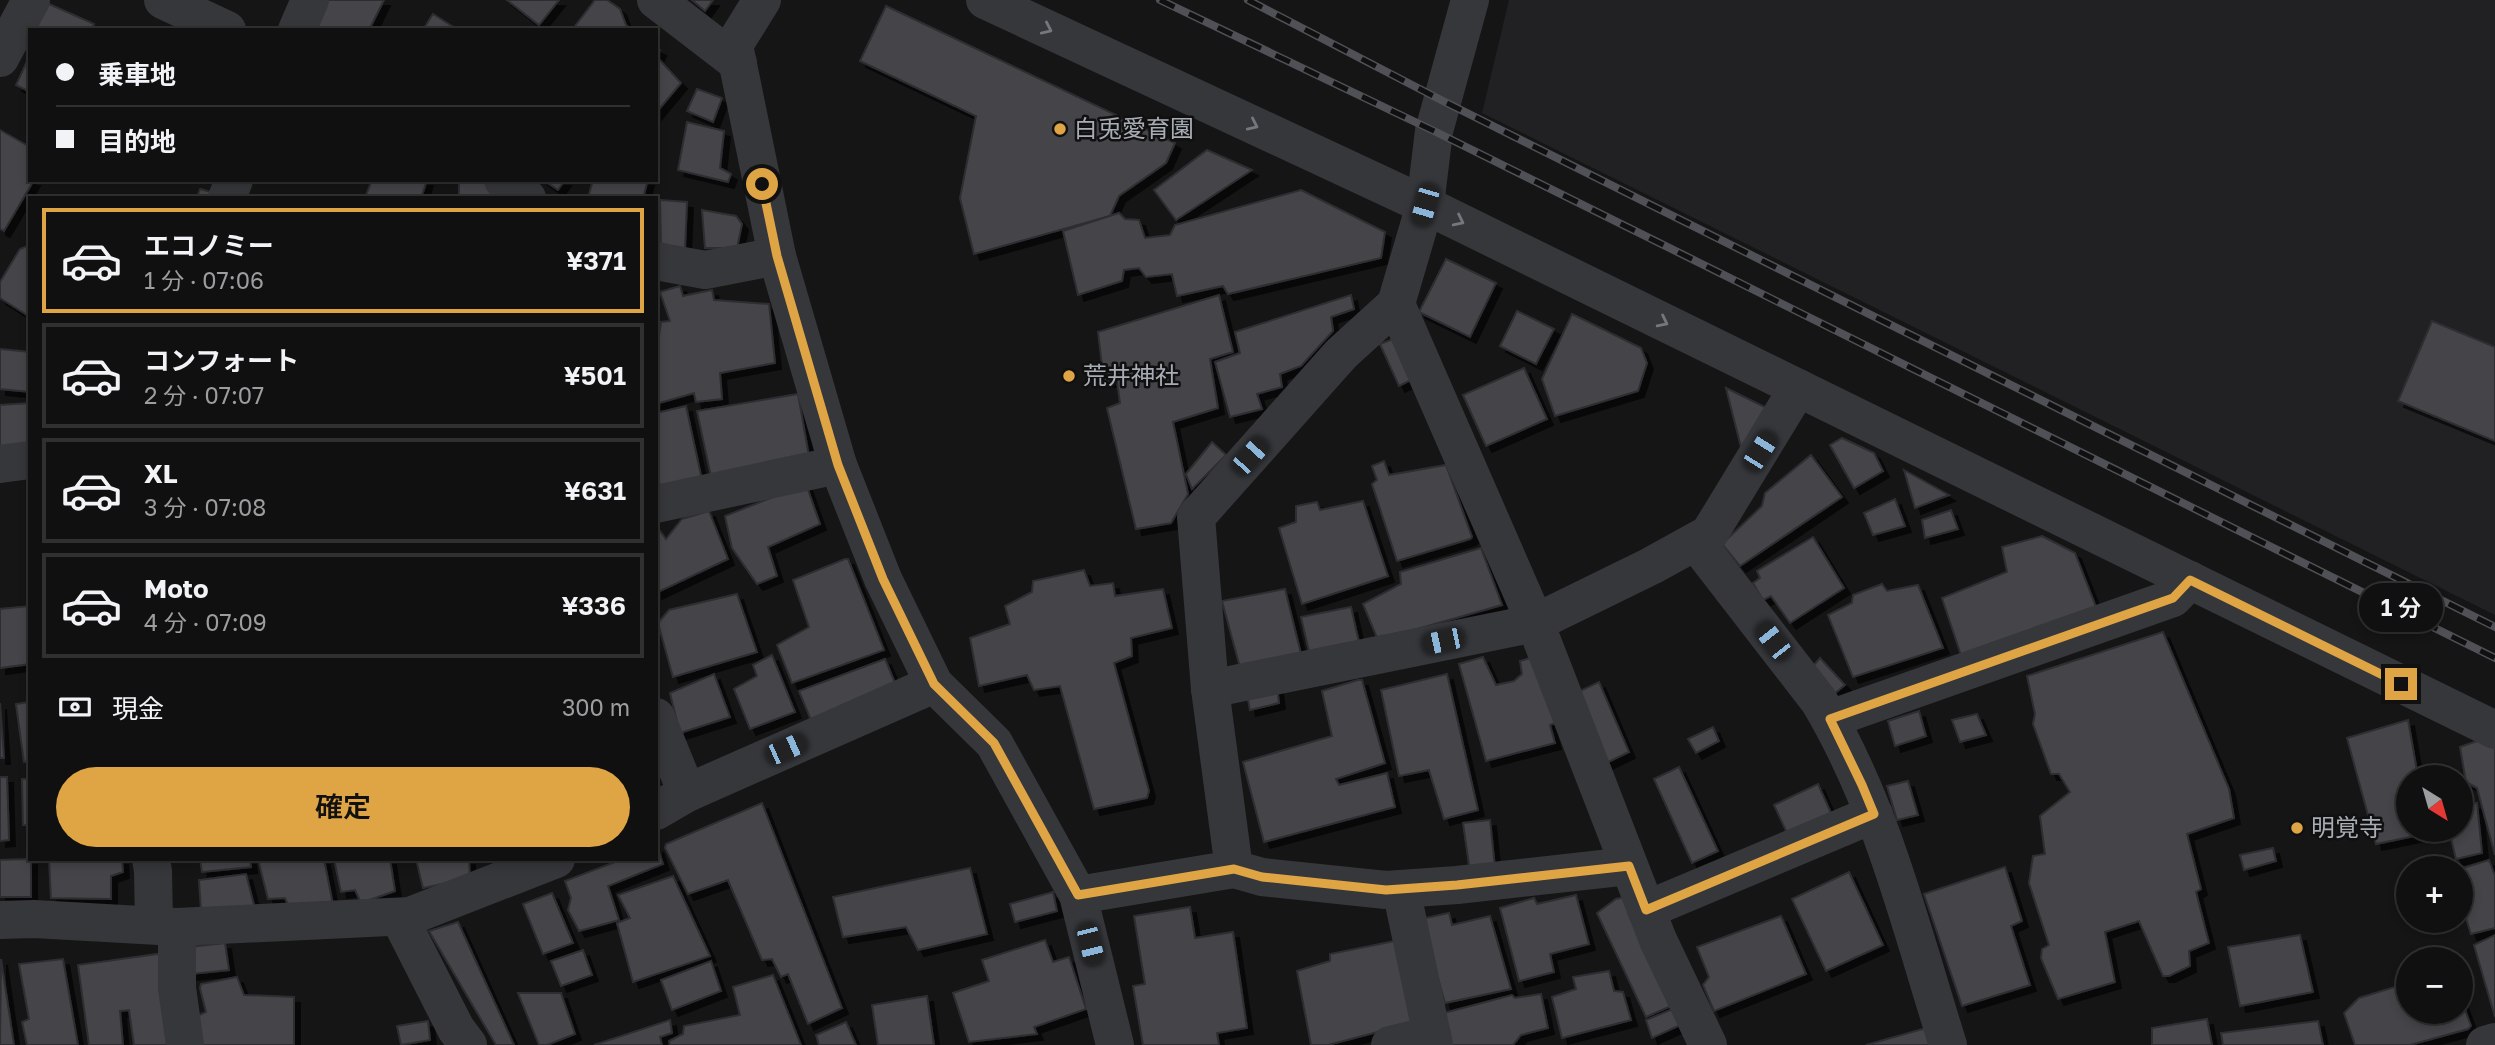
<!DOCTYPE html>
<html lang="ja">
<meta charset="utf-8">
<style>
:root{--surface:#101010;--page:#1e1e1e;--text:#f1f3f6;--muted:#9c9d9f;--line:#303030;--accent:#dfa544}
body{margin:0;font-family:"Golos Text","Noto Sans JP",sans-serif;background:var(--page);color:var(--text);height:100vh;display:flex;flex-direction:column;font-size:26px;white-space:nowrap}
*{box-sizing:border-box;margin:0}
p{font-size:23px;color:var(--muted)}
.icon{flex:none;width:38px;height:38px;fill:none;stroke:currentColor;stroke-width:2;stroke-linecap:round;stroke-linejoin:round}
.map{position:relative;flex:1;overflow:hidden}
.panel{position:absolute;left:28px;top:196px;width:630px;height:665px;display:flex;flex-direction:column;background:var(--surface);border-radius:0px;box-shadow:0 4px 10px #0003,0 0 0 2px var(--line)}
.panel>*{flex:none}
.top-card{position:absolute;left:28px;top:28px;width:630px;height:154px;border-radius:0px;box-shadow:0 4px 10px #0003,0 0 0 2px var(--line);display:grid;align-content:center;height:154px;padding:0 28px;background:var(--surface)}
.needle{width:46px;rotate:143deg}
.fabs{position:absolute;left:2396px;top:765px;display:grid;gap:14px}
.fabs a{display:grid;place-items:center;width:77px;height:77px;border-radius:50%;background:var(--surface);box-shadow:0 4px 10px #0003,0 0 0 2px var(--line);font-size:35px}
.end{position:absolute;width:32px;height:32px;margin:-16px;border:9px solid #dfa544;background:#111;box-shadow:0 0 0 4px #111}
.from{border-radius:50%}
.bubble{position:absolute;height:49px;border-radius:24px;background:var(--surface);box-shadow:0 4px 10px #0003,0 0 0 2px var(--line);font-size:23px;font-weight:600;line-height:49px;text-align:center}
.car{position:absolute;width:21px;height:42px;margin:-21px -10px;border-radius:9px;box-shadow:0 0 5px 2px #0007;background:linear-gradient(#222 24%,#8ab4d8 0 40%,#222 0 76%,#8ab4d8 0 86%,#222 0)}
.top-card b{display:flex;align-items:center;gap:24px;height:66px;font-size:26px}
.top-card b+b{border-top:2px solid var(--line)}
.top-card i{width:18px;height:18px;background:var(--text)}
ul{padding:12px 0 0;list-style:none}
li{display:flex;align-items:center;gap:21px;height:105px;margin:0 14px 10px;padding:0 14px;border:4px solid var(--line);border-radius:0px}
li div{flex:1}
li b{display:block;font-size:26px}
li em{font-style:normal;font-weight:600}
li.selected{border-color:var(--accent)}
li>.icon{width:63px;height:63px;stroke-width:1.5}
.pay{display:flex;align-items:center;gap:18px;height:77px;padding:0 28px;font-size:26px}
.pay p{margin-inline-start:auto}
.action{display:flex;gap:14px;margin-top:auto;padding:14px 28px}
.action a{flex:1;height:80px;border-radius:42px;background:var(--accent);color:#111;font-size:28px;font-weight:600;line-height:80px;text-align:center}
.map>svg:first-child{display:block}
.built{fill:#212123}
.building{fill:#444549;stroke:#2f2f32;stroke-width:2;filter:url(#shadow)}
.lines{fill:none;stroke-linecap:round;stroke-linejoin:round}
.minor{stroke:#36373b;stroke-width:38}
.rail-casing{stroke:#4f5156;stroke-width:8}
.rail{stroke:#101011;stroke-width:5;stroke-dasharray:16;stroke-linecap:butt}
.oneway{stroke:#75777e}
.route{stroke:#dfa544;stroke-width:9}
.poi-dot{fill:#dfa544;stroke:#101011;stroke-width:2.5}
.labels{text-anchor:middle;stroke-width:5;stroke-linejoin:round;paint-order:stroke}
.poi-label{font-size:24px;fill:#a8acb5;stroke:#101011;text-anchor:start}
</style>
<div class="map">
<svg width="2495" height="1045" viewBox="0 0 2495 1045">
<defs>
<filter id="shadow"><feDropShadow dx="6" dy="6" stdDeviation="0" flood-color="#0009"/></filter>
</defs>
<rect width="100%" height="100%" fill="#151516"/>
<polygon class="built" points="1509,0 2495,0 2495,615 1482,113"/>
<g class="building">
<polygon points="326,0 384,0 369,30 313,30"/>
<polygon points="507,0 559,0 539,25"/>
<polygon points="595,0 607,0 620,9 626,25 632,30 572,30"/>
<polygon points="692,0 713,0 705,11"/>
<polygon points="49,4 94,24 91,30 34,30"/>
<polygon points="886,6 1175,143 1166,163 1119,196 1110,216 974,254 960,198 976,116 860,61"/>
<polygon points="433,14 458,30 423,30"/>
<polygon points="656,48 660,50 657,57 681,83 656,113"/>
<polygon points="30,55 30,92 16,85"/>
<polygon points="697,89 722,98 713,122 687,111"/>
<polygon points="687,122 724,131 720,168 731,174 728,182 678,170"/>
<polygon points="0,130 30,147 30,180 34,180 4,231 0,229"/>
<polygon points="1207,150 1252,170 1176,220 1154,190"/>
<polygon points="372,180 427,180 421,198 365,198"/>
<polygon points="459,180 481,180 506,198 459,198"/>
<polygon points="543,180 565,180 558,190"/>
<polygon points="593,180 648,180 643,198 588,198"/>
<polygon points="200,189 218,194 216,198 197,198"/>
<polygon points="1301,190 1385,232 1381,258 1228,294 1223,286 1177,296 1172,274 1146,277 1139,268 1124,270 1122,281 1078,295 1063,231 1119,213 1125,219 1139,220 1145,238 1170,235 1175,225"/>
<polygon points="660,200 687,202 685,249 661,247"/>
<polygon points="702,210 736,216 742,224 737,248 705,248"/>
<polygon points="30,245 30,317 0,298 0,282 20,249"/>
<polygon points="1446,259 1496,283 1470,337 1419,312"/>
<polygon points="680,286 683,296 712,290 714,300 769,304 775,363 720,373 722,399 696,402 694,393 656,404 656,357 661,322 670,321 660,292"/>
<polygon points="1219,295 1233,352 1210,359 1218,408 1173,422 1188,494 1171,523 1136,529 1107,408 1120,403 1117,381 1104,381 1098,332"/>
<polygon points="1351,295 1354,309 1331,317 1333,331 1301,366 1280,374 1282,387 1257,394 1262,409 1230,417 1215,362 1240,353 1235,332"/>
<polygon points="1517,311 1554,329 1536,364 1500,346"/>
<polygon points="1572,314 1641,348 1647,363 1638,391 1555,416 1542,379"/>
<polygon points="2432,321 2495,347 2495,441 2398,401"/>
<polygon points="1396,338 1415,378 1399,386 1380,344"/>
<polygon points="0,349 30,352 30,392 0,389"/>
<polygon points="1524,368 1547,419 1486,446 1463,395"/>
<polygon points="1726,388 1771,410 1741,447"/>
<polygon points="798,394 810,462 712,481 697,411"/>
<polygon points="30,403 30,447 0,451 0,405"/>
<polygon points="686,406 703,485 661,492 656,467 656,413"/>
<polygon points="1842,438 1874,453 1883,471 1854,488 1830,445"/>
<polygon points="1212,442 1226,455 1192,489 1186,474"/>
<polygon points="1811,455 1842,497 1740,566 1722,544 1762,506 1765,493"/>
<polygon points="1384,461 1389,475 1446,465 1472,537 1470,539 1397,561 1372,484 1377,480 1372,466"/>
<polygon points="1904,470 1949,495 1915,508"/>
<polygon points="806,484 820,524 768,547 777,576 757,584 732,548 725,516"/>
<polygon points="1895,499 1905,526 1873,535 1864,513"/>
<polygon points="1363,501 1388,576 1302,604 1279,528 1296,522 1296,506 1317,502 1320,510"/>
<polygon points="1951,510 1958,529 1925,538 1922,520"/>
<polygon points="709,511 728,559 656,593 656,533 660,531 666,539 682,519"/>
<polygon points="2042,536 2075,553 2096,607 1962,658 1942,598 2007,572 2002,547"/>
<polygon points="1813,537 1844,588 1790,623 1771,596 1763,600 1753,583 1760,578 1757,571"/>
<polygon points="1481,548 1502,605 1378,640 1363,604 1401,584 1400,572"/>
<polygon points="845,559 848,559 884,650 792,683 777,645 809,627 793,580"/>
<polygon points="1084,570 1090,586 1113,583 1115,596 1163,589 1172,628 1131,638 1132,656 1114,663 1149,791 1147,798 1094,809 1060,686 1034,690 1027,675 979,686 970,638 1010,624 1005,606 1032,592 1033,581"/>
<polygon points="1882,584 1887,591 1918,585 1943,648 1853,677 1828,615 1852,603 1853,595"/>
<polygon points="1285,589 1302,658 1241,671 1222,601"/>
<polygon points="737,594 757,652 673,677 658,623 669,610"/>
<polygon points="30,606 30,664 0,668 0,609"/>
<polygon points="1351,607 1360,647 1310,656 1301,617"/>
<polygon points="2163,632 2229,789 2234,818 2187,834 2201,889 2196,892 2209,943 2189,951 2190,966 2169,976 2163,976 2139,921 2105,932 2115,982 2058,999 2041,958 2042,949 2049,945 2029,883 2033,856 2045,854 2040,816 2070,792 2059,774 2051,774 2033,724 2035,714 2027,676"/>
<polygon points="772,655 795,712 750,729 734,689 757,676 753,665"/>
<polygon points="1483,657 1496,685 1514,681 1522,674 1520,661 1534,657 1558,722 1550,725 1555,743 1486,761 1459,664"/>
<polygon points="1820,658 1845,685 1829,698 1809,671"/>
<polygon points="885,659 898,690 811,720 799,691"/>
<polygon points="714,674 730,717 680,733 670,693"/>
<polygon points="1447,674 1478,810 1444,819 1429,770 1399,776 1381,690"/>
<polygon points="1358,680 1362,680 1385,763 1336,779 1339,785 1387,773 1395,807 1264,842 1243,762 1332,736 1322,691"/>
<polygon points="1599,682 1629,752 1602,765 1576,693"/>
<polygon points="1277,687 1279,703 1250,710 1247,694"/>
<polygon points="30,702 30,761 24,762 16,704"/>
<polygon points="0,703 4,758 0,758"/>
<polygon points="1919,711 1926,736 1895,746 1888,721"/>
<polygon points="1977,714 1986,735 1960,742 1952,720"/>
<polygon points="2408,720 2418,777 2408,777 2408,830 2428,830 2429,833 2376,844 2347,738"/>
<polygon points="1713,727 1719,741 1696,753 1688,739"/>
<polygon points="2480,740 2495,746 2495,855 2477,788 2466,782 2460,747"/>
<polygon points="1679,767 1718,851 1692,863 1654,779"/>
<polygon points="0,777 7,777 9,840 0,841"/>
<polygon points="22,779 30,779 30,825 23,825"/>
<polygon points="1908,781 1918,815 1897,820 1887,786"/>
<polygon points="1818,784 1831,813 1787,833 1774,805"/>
<polygon points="762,803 842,1008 808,1024 788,974 781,977 772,959 762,960 728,880 688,894 665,848 666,844"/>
<polygon points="2477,803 2482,853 2456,859 2449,830 2460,830 2460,806"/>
<polygon points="1490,820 1495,868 1470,872 1463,823"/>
<polygon points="657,846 663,864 608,886 619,920 579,931 568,910 571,898 565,881 623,859 656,859"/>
<polygon points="2273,848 2276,861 2244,870 2240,855"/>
<polygon points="31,859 31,897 0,897 0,860"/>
<polygon points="49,859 122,859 123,872 111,876 111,899 51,898"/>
<polygon points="200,859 250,859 251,867 202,872"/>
<polygon points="258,859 324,859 333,905 291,912 285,898 268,899"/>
<polygon points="334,859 390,859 395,891 361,903 355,890 341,892"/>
<polygon points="416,859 469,859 470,878 423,888"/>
<polygon points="2489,860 2495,876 2495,928 2471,934 2460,900 2460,869"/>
<polygon points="2005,867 2022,921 2011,926 2030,985 1962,1006 1924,894"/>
<polygon points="970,868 987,934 918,950 906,927 843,937 833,897"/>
<polygon points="1849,872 1883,945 1826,971 1792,899"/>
<polygon points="246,874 255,909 201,910 199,880"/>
<polygon points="673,876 710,956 633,982 617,923 630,918 618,895"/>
<polygon points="1053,892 1057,911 1015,922 1010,904"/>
<polygon points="552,893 573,943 543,954 523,904"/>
<polygon points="1576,895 1589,944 1550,954 1554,972 1519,981 1500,908 1534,898 1537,904"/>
<polygon points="1625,897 1678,1003 1646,1017 1597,913 1616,899"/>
<polygon points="1190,907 1195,938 1233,932 1247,1028 1217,1033 1219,1045 1143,1045 1133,986 1145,984 1134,916"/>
<polygon points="1449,913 1452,925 1490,916 1511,989 1445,1003 1421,919"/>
<polygon points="1781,916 1806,974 1714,1011 1703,985 1709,977 1697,947"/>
<polygon points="458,922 514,1045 496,1045 429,931"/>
<polygon points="2300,935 2313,992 2240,1006 2228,947"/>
<polygon points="2495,935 2495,1017 2474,945"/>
<polygon points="1045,940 1053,962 1069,957 1086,1009 1034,1027 1037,1034 969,1042 953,993 989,981 982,960"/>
<polygon points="1395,941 1412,1023 1328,1045 1311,1045 1297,971 1330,961 1330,954"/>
<polygon points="225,943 229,970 191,974 190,947"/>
<polygon points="583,950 592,975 561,986 551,961"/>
<polygon points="165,953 178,1045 134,1045 129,1010 120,1011 123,1045 89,1045 78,965"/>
<polygon points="1,959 14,1045 0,1045"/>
<polygon points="63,959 78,1045 27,1045 22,1022 29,1019 19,964"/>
<polygon points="711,961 721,991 672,1010 661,980"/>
<polygon points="1609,971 1614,991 1623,992 1631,1020 1562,1038 1552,997 1576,989 1573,977"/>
<polygon points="773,975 801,1045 670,1045 669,1041 683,1034 684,1026 740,1015 733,987"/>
<polygon points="237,977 244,995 294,997 294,1045 201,1045 195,1017 206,1012 200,988 201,984"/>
<polygon points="2408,983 2408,1012 2460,1012 2460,996 2471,1026 2468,1029 2410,1045 2355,1045 2344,1013 2359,998"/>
<polygon points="518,993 561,993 575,1034 547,1045 539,1045"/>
<polygon points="1541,994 1548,1028 1521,1035 1513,1045 1447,1045 1440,1014 1512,995 1515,998"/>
<polygon points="927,996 934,1045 878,1045 872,1005"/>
<polygon points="1680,1006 1687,1022 1652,1038 1646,1020"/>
<polygon points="2207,1019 2212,1045 2152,1045 2152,1028"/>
<polygon points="670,1020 672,1033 660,1037 662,1045 594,1045"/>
<polygon points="428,1021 430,1040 401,1045 397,1026"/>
<polygon points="2318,1021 2323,1045 2223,1045 2221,1033"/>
<polygon points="846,1022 856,1045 819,1045 816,1035"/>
<polygon points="1930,1027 1934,1045 1866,1045"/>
</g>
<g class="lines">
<g class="minor">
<polyline points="163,0 227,30"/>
<polyline points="656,0 738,63"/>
<polyline points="762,0 734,45 777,256 838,465 883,579 934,684 994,743 1078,895 1115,1045"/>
<polyline points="985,0 1425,205 2495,730"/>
<polyline points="297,30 310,0"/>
<polyline points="0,58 31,0"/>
<polyline points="503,180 527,198"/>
<polyline points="227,198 234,180"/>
<polyline points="656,261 705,270 777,256"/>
<polyline points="1396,304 1534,620 1658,940 1708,1045"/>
<polyline points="0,464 30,460"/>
<polyline points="656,504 838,465"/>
<path d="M1696,542l123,159c63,105 92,227 129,344"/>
<polyline points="1210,689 1521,626 1553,614 1651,566 1709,534 1798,388"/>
<polyline points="656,717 687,793"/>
<polyline points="1830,719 2173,598 2190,580"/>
<polyline points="656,811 687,793 934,684"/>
<polyline points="151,859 153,871 154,925"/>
<polyline points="1234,869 1262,877 1386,890 1457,885 1629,866"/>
<polyline points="1401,889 1434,1045"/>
<polyline points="1078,895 1234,869 1210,689 1196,517 1341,354 1396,304 1425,205 1434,131 1470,0"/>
<polyline points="1646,910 1874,814"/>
<polyline points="399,917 456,1029 468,1045"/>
<polyline points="0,920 34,919 177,927 410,916 556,859"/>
<polyline points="177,927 177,988 185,1045"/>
<polyline points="1390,1045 1432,1035"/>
<polyline points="2485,1045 2495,1042"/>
</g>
<g class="rail-casing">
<g id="rail">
<polyline points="1160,0 1434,131 2495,658"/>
<polyline points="1248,0 1443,101 2495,627"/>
</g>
</g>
<use href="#rail" class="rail"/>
</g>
<defs><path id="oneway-chevron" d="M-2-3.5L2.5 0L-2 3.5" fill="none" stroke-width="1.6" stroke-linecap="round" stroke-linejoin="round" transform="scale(1.75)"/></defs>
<g class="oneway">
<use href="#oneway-chevron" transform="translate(1047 29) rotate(25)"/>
<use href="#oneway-chevron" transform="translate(1253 125) rotate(25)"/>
<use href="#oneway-chevron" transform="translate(1459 221) rotate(26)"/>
<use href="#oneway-chevron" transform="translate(1663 322) rotate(26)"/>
</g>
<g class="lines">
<polyline class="route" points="762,184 777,256 838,465 883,579 934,684 994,743 1078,895 1234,869 1262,877 1386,890 1457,885 1629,866 1646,910 1874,814 1862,785 1830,719 2173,598 2190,580 2401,684"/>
</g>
<g class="poi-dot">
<circle cx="1060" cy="129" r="7"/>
<circle cx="1069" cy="376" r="7"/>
<circle cx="2297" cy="828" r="7"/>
</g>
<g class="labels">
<g class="poi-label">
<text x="1074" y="137">白兎愛育園</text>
<text x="1083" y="384">荒井神社</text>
<text x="2311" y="836">明覚寺</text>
</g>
</g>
</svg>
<div class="fabs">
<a><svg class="needle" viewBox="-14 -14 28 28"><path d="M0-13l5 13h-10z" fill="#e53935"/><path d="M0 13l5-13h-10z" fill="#9c9d9f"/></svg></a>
<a>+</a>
<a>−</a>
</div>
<i class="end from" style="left:762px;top:184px"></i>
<i class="end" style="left:2401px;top:684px"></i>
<div class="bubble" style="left:2359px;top:583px;width:84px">1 分</div>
<i class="car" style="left:1425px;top:205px;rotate:196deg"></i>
<i class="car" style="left:1760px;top:451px;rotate:32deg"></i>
<i class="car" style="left:1250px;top:456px;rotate:42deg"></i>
<i class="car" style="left:1443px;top:641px;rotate:258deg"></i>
<i class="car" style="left:1773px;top:641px;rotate:322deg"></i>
<i class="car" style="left:786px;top:749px;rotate:66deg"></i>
<i class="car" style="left:1090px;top:944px;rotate:166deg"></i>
<div class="top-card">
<b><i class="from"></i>乗車地</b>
<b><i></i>目的地</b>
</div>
<section class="panel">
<ul>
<li class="selected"><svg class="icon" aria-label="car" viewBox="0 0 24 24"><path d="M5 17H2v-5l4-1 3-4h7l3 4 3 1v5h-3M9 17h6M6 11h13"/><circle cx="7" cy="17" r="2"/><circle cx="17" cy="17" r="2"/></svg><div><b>エコノミー</b><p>1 分 · 07:06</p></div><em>¥371</em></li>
<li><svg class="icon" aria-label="car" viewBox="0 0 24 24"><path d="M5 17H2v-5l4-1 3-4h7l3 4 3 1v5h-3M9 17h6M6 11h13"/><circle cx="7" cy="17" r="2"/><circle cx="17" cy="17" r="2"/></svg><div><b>コンフォート</b><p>2 分 · 07:07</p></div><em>¥501</em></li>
<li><svg class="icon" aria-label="car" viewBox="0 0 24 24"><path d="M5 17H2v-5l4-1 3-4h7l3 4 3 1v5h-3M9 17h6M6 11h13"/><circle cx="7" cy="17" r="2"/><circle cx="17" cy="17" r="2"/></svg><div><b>XL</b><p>3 分 · 07:08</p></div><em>¥631</em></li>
<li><svg class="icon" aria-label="car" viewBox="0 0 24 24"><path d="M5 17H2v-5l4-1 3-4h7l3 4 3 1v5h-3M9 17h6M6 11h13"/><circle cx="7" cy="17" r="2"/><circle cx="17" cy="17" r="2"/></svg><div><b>Moto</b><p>4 分 · 07:09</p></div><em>¥336</em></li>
</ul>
<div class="pay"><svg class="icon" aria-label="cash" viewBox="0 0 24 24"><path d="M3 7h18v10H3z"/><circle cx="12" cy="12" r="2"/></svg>現金<p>300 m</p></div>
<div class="action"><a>確定</a></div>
</section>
</div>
